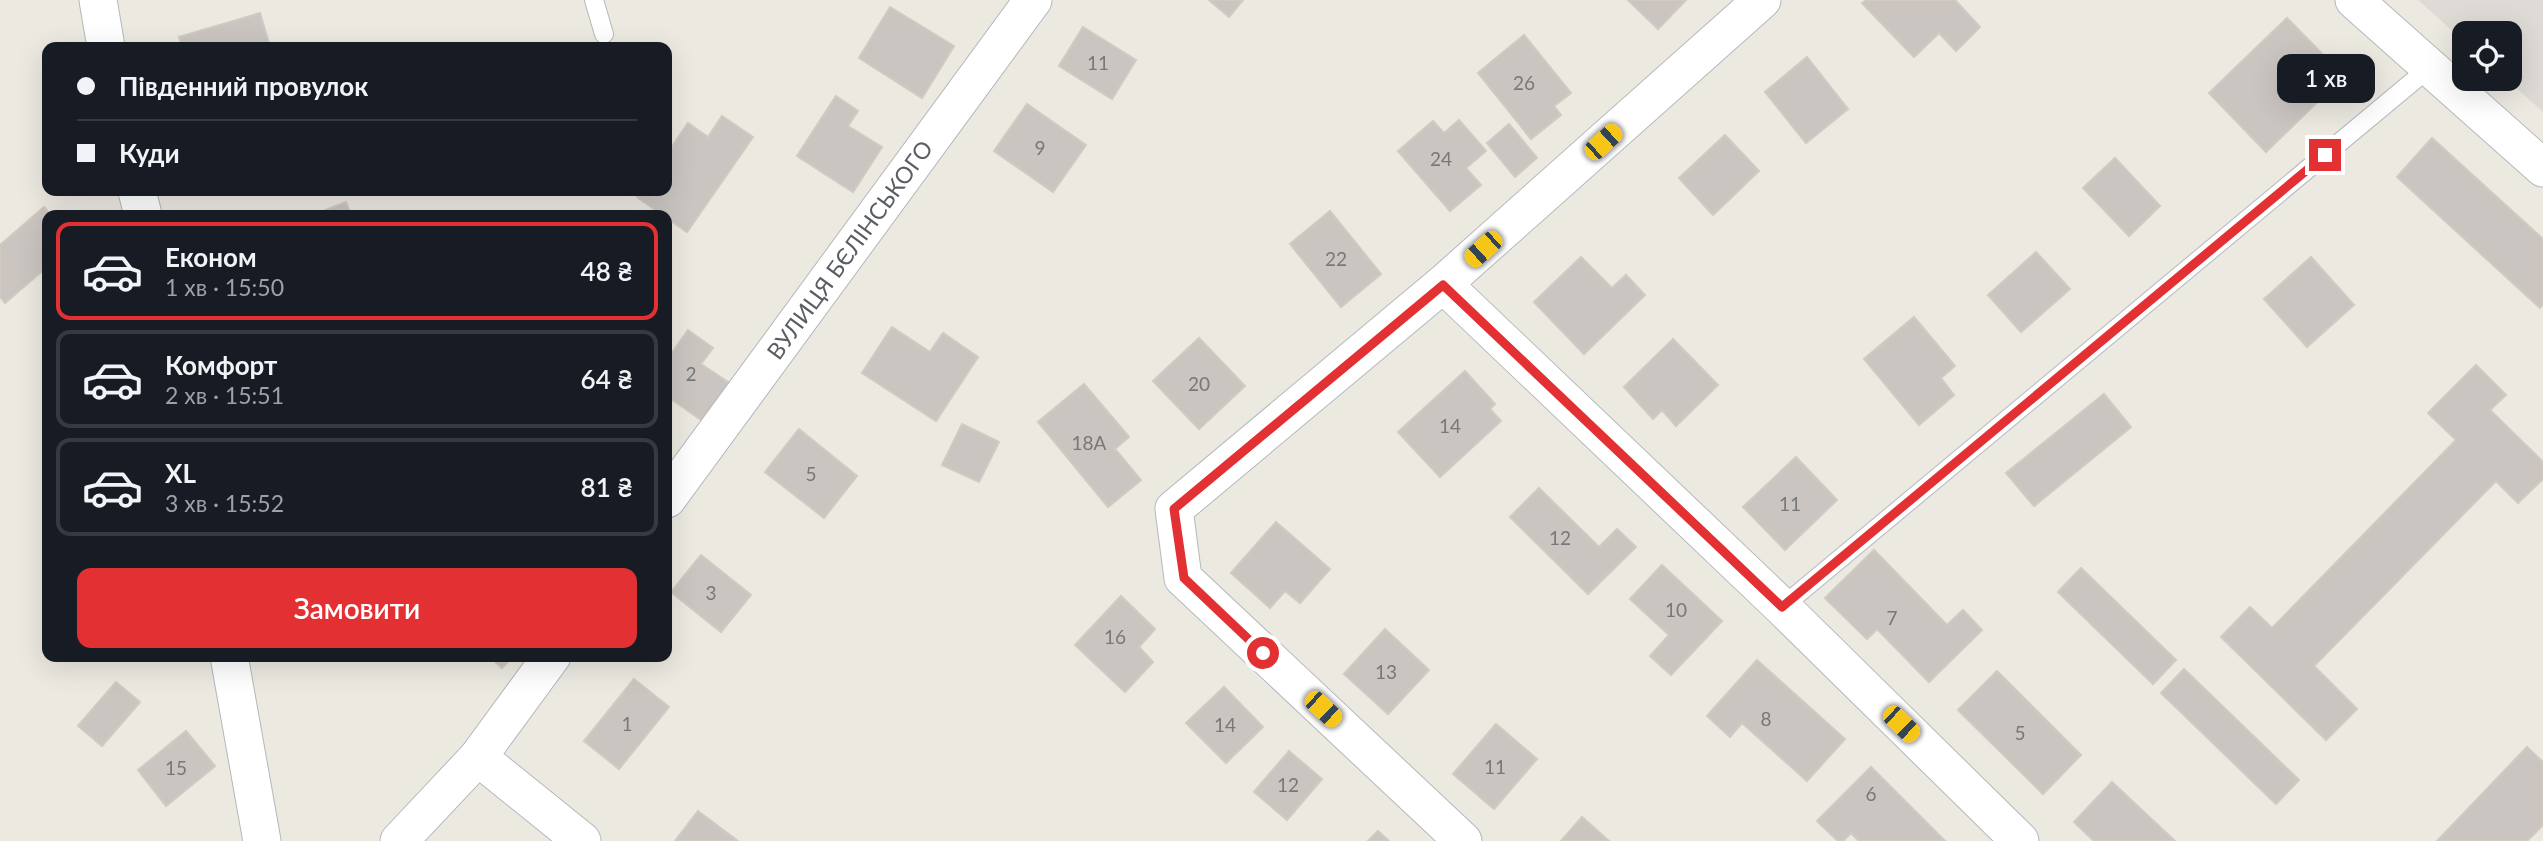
<!DOCTYPE html>
<html lang="uk">
<meta charset="utf-8">
<style>
:root{--surface:#171b24;--page:#20242c;--text:#f1f3f6;--muted:#9ea1a6;--line:#363941;--accent:#e33033}
body{margin:0;font-family:Lato,sans-serif;background:var(--page);color:var(--text);height:100vh;display:flex;flex-direction:column;font-size:26px;white-space:nowrap}
*{box-sizing:border-box;margin:0}
p{font-size:23px;color:var(--muted)}
.icon{flex:none;width:38px;height:38px;fill:none;stroke:currentColor;stroke-width:2;stroke-linecap:round;stroke-linejoin:round}
.map{position:relative;flex:1;overflow:hidden}
.drawer{position:absolute;left:42px;top:210px;width:630px;height:452px;display:flex;flex-direction:column;background:var(--surface);border-radius:14px;box-shadow:0 7px 28px #0002}
.drawer>*{flex:none}
.top-card{position:absolute;left:42px;top:42px;width:630px;height:154px;border-radius:14px;box-shadow:0 7px 28px #0002;display:grid;align-content:center;height:154px;padding:0 35px;background:var(--surface)}
.controls{position:absolute;left:2452px;top:21px;display:grid;gap:14px}
.controls a{display:grid;place-items:center;width:70px;height:70px;border-radius:14px;background:var(--surface);box-shadow:0 7px 28px #0002;font-size:35px}
.end{position:absolute;width:32px;height:32px;margin:-16px;border:9px solid #e33033;background:#fff;box-shadow:0 0 0 4px #fff}
.from{border-radius:50%}
.bubble{position:absolute;height:49px;border-radius:14px;background:var(--surface);box-shadow:0 7px 28px #0002;font-size:23px;font-weight:600;line-height:49px;text-align:center}
.car{position:absolute;width:21px;height:42px;margin:-21px -10px;border-radius:9px;box-shadow:0 0 5px 2px #0007;background:linear-gradient(#f5c518 24%,#345 0 40%,#f5c518 0 76%,#345 0 86%,#f5c518 0)}
.top-card b{display:flex;align-items:center;gap:24px;height:66px;font-size:26px}
.top-card b+b{border-top:2px solid var(--line)}
.top-card i{width:18px;height:18px;background:var(--text)}
ul{padding:12px 0 0;list-style:none}
li{display:flex;align-items:center;gap:21px;height:98px;margin:0 14px 10px;padding:0 21px;border:4px solid var(--line);border-radius:14px}
li div{flex:1}
li b{display:block;font-size:26px}
li em{font-style:normal;font-weight:600}
li.on{border-color:var(--accent)}
li>.icon{width:63px;height:63px;stroke-width:1.5}
.cta{display:flex;gap:14px;margin-top:auto;padding:14px 35px}
.cta a{flex:1;height:80px;border-radius:14px;background:var(--accent);color:#fff;font-size:28px;font-weight:600;line-height:80px;text-align:center}
.map>svg:first-child{display:block}
.industrial{fill:#dedbd6}
.building{fill:#cac5c1;stroke:#d1cac0;stroke-width:2}
.lines{fill:none;stroke-linecap:round;stroke-linejoin:round}
.lane-casing{stroke:#b4b8bc;stroke-width:20}
.street-casing{stroke:#b4b8bc;stroke-width:39}
.lane{stroke:#fff;stroke-width:18}
.street{stroke:#fff;stroke-width:37}
.route{stroke:#e33033;stroke-width:9}
.labels{text-anchor:middle;stroke-width:5;stroke-linejoin:round;paint-order:stroke}
.number-label{font-size:19px;fill:#76787a}
.street-label{font-size:23px;fill:#5a5e62;stroke:#fff}
</style>
<div class="map">
<svg width="2543" height="841" viewBox="0 0 2543 841">
<rect width="100%" height="100%" fill="#ece9e1"/>
<polygon class="industrial" points="2418,0 2543,0 2543,112 2506,79 2510,79 2510,33 2464,33 2464,41"/>
<g class="building">
<polygon points="1209,0 1243,0 1229,17"/>
<polygon points="1628,0 1686,0 1658,29"/>
<polygon points="1866,0 1955,0 1980,27 1956,51 1939,33 1914,57 1862,3"/>
<polygon points="890,7 954,46 922,98 859,58"/>
<polygon points="260,13 270,47 182,47 179,37"/>
<polygon points="2287,18 2344,76 2266,152 2209,93"/>
<polygon points="1083,27 1136,60 1112,99 1059,66"/>
<polygon points="1524,35 1571,93 1554,106 1561,115 1531,139 1478,73"/>
<polygon points="1807,57 1848,109 1806,143 1765,92"/>
<polygon points="836,96 858,111 848,126 882,147 853,192 797,156"/>
<polygon points="1027,104 1086,145 1053,192 994,151"/>
<polygon points="722,116 753,137 687,232 637,197 642,191 667,191 667,154 688,123 708,137"/>
<polygon points="1459,120 1486,151 1466,168 1481,185 1450,211 1398,151 1433,121 1444,133"/>
<polygon points="1509,124 1537,158 1515,177 1487,143"/>
<polygon points="1725,135 1759,171 1713,215 1679,178"/>
<polygon points="2432,138 2543,239 2543,304 2540,308 2397,177"/>
<polygon points="2115,158 2160,206 2129,236 2083,188"/>
<polygon points="346,202 351,215 313,215"/>
<polygon points="44,207 51,215 47,215 47,267 5,303 0,297 0,245"/>
<polygon points="1330,211 1381,274 1341,307 1290,244"/>
<polygon points="2036,252 2070,289 2021,332 1988,295"/>
<polygon points="1581,257 1612,288 1626,275 1645,295 1584,354 1534,302"/>
<polygon points="2311,257 2354,305 2307,347 2264,299"/>
<polygon points="1914,317 1955,366 1941,378 1954,395 1919,425 1864,359"/>
<polygon points="892,327 930,352 943,333 978,357 936,421 862,373"/>
<polygon points="688,330 713,348 701,364 731,384 704,422 667,396 667,360"/>
<polygon points="1199,338 1245,386 1199,429 1153,381"/>
<polygon points="1673,339 1718,385 1676,426 1662,410 1653,419 1624,387"/>
<polygon points="2476,365 2506,395 2490,410 2543,462 2543,479 2518,503 2496,481 2314,666 2357,709 2326,740 2221,637 2250,607 2272,628 2456,440 2428,413"/>
<polygon points="1465,371 1495,404 1490,409 1501,421 1440,477 1398,432"/>
<polygon points="1084,384 1129,437 1115,449 1141,480 1108,507 1038,422"/>
<polygon points="2104,394 2131,427 2034,506 2006,473"/>
<polygon points="962,424 999,442 979,482 942,465"/>
<polygon points="799,429 857,476 824,518 765,472"/>
<polygon points="1796,457 1837,500 1785,550 1743,507"/>
<polygon points="1539,488 1599,547 1617,529 1636,547 1588,594 1510,517"/>
<polygon points="1276,522 1330,569 1300,603 1285,591 1270,608 1231,573"/>
<polygon points="1874,550 1947,625 1963,610 1982,630 1929,682 1877,629 1867,639 1825,598"/>
<polygon points="701,555 751,595 721,632 671,592"/>
<polygon points="1662,565 1722,621 1671,675 1650,656 1669,635 1630,599"/>
<polygon points="2081,568 2176,660 2153,684 2058,592"/>
<polygon points="1121,596 1155,629 1139,647 1153,662 1125,692 1075,645"/>
<polygon points="1385,629 1429,670 1388,714 1344,674"/>
<polygon points="489,656 513,656 502,668"/>
<polygon points="1757,660 1845,739 1807,781 1742,723 1730,737 1707,716"/>
<polygon points="2184,669 2299,780 2276,804 2161,693"/>
<polygon points="1997,671 2081,755 2043,794 1958,710"/>
<polygon points="634,679 669,707 619,769 584,741"/>
<polygon points="116,682 140,702 102,746 78,726"/>
<polygon points="1224,687 1263,727 1226,763 1186,723"/>
<polygon points="1496,724 1537,759 1494,809 1453,774"/>
<polygon points="186,731 215,766 166,806 138,770"/>
<polygon points="2527,747 2543,762 2543,825 2527,841 2437,841"/>
<polygon points="1289,751 1322,779 1287,820 1254,792"/>
<polygon points="1871,767 1945,841 1859,841 1851,833 1843,841 1838,841 1817,821"/>
<polygon points="2112,782 2175,841 2094,841 2074,822"/>
<polygon points="698,811 738,841 675,841"/>
<polygon points="1582,817 1609,841 1561,841"/>
<polygon points="1378,831 1389,841 1368,841"/>
</g>
<g class="lines">
<g class="lane-casing">
<g id="lane">
<polyline points="594,0 604,34"/>
<polyline points="1782,607 2429,68"/>
</g>
</g>
<g class="street-casing">
<g id="street">
<polyline points="98,0 106,47"/>
<polyline points="2354,0 2543,168"/>
<polyline points="137,191 143,215"/>
<polyline points="1443,284 1782,607 2020,841"/>
<polyline points="667,499 1033,0"/>
<polyline points="229,656 262,841"/>
<polyline points="478,757 582,841"/>
<polyline points="399,841 478,757 552,656"/>
<polyline points="1463,841 1183,578 1174,509 1443,284 1762,0"/>
</g>
</g>
<use href="#lane" class="lane"/>
<use href="#street" class="street"/>
</g>
<g class="lines">
<polyline class="route" points="1263,653 1184,578 1174,509 1443,285 1782,607 2325,155"/>
</g>
<g class="labels">
<g class="number-label">
<text x="1098" y="70">11</text>
<text x="1524" y="90">26</text>
<text x="1040" y="155">9</text>
<text x="1441" y="166">24</text>
<text x="1336" y="266">22</text>
<text x="691" y="381">2</text>
<text x="1199" y="391">20</text>
<text x="1450" y="433">14</text>
<text x="1089" y="450">18А</text>
<text x="811" y="481">5</text>
<text x="1790" y="511">11</text>
<text x="1560" y="545">12</text>
<text x="711" y="600">3</text>
<text x="1676" y="617">10</text>
<text x="1892" y="625">7</text>
<text x="1115" y="644">16</text>
<text x="1386" y="679">13</text>
<text x="1766" y="726">8</text>
<text x="627" y="731">1</text>
<text x="1225" y="732">14</text>
<text x="2020" y="740">5</text>
<text x="1495" y="774">11</text>
<text x="176" y="775">15</text>
<text x="1288" y="792">12</text>
<text x="1871" y="801">6</text>
</g>
<g class="street-label">
<text transform="translate(850 250) rotate(-54)" y="8">ВУЛИЦЯ БЄЛІНСЬКОГО</text>
</g>
</g>
</svg>
<div class="controls">
<a><svg class="icon" aria-label="locate" viewBox="0 0 24 24"><circle cx="12" cy="12" r="6"/><path d="M12 2v4M12 18v4M2 12h4M18 12h4"/></svg></a>
</div>
<i class="end from" style="left:1263px;top:653px"></i>
<i class="end" style="left:2325px;top:155px"></i>
<div class="bubble" style="left:2277px;top:54px;width:98px">1 хв</div>
<i class="car" style="left:1603px;top:142px;rotate:48deg"></i>
<i class="car" style="left:1483px;top:249px;rotate:228deg"></i>
<i class="car" style="left:1323px;top:709px;rotate:133deg"></i>
<i class="car" style="left:1901px;top:724px;rotate:134deg"></i>
<div class="top-card">
<b><i class="from"></i>Південний провулок</b>
<b><i></i>Куди</b>
</div>
<section class="drawer">
<ul>
<li class="on"><svg class="icon" aria-label="car" viewBox="0 0 24 24"><path d="M5 17H2v-5l4-1 3-4h7l3 4 3 1v5h-3M9 17h6M6 11h13"/><circle cx="7" cy="17" r="2"/><circle cx="17" cy="17" r="2"/></svg><div><b>Економ</b><p>1 хв · 15:50</p></div><em>48 ₴</em></li>
<li><svg class="icon" aria-label="car" viewBox="0 0 24 24"><path d="M5 17H2v-5l4-1 3-4h7l3 4 3 1v5h-3M9 17h6M6 11h13"/><circle cx="7" cy="17" r="2"/><circle cx="17" cy="17" r="2"/></svg><div><b>Комфорт</b><p>2 хв · 15:51</p></div><em>64 ₴</em></li>
<li><svg class="icon" aria-label="car" viewBox="0 0 24 24"><path d="M5 17H2v-5l4-1 3-4h7l3 4 3 1v5h-3M9 17h6M6 11h13"/><circle cx="7" cy="17" r="2"/><circle cx="17" cy="17" r="2"/></svg><div><b>XL</b><p>3 хв · 15:52</p></div><em>81 ₴</em></li>
</ul>
<div class="cta"><a>Замовити</a></div>
</section>
</div>
